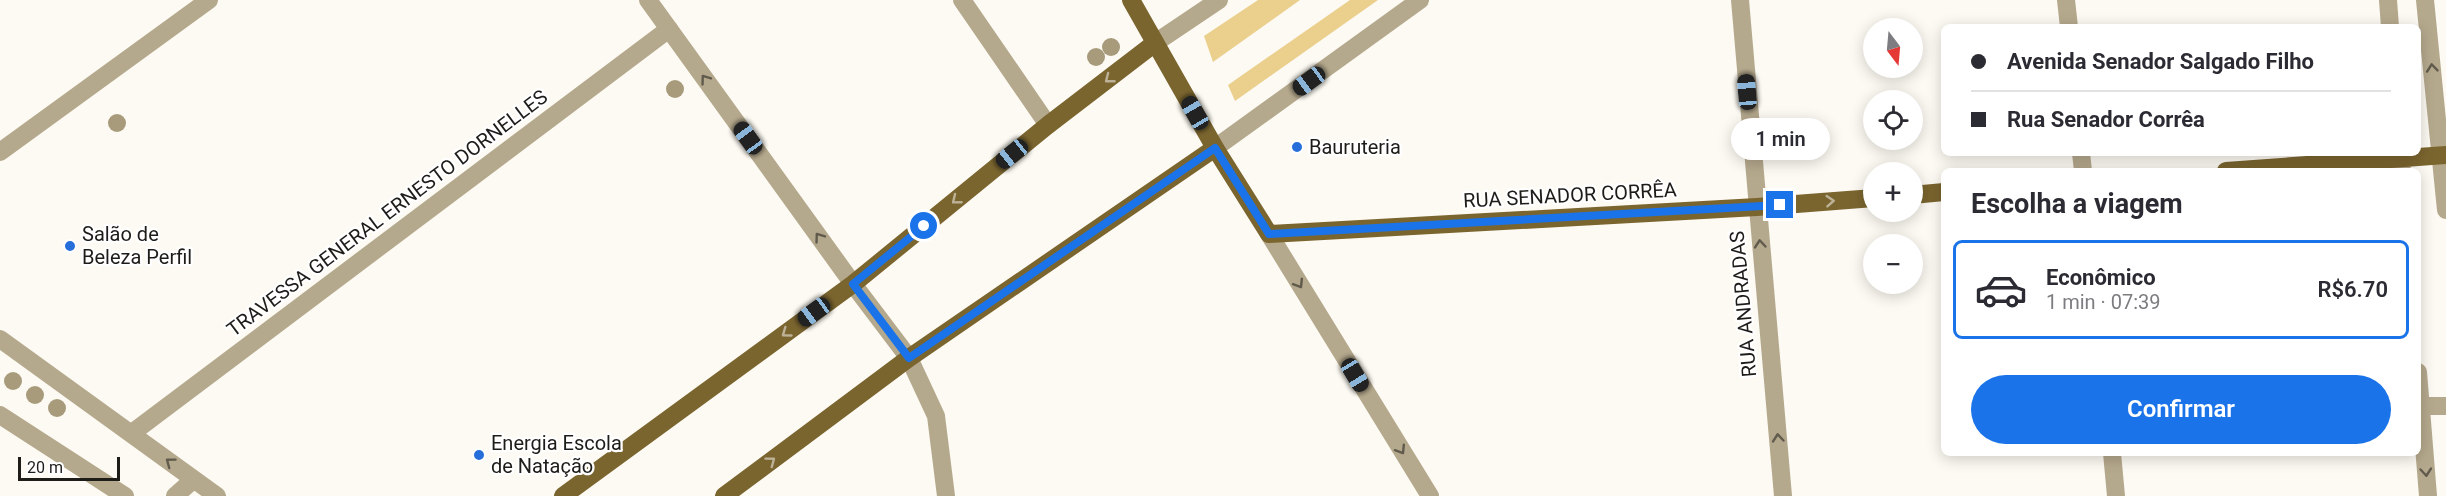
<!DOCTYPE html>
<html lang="pt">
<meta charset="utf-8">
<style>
:root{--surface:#fff;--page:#f7f7f7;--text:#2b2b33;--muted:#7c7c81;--line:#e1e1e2;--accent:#1a73e8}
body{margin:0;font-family:Roboto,sans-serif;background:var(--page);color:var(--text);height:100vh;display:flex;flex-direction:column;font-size:22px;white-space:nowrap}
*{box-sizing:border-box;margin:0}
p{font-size:20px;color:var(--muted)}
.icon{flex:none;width:33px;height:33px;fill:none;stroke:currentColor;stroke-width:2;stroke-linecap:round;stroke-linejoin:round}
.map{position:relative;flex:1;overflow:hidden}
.sheet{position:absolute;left:1941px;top:168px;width:480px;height:288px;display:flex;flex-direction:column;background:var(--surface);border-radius:9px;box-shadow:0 3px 15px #0003}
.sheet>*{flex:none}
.top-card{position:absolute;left:1941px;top:24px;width:480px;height:132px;border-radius:9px;box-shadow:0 3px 15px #0003;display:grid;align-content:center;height:132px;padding:0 30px;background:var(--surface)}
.needle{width:39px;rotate:164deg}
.buttons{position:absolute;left:1863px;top:18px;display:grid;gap:12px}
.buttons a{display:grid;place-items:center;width:60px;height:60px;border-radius:50%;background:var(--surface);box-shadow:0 3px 15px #0003;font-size:30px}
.scale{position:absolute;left:18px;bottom:15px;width:102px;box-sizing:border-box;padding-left:6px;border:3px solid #1d1c19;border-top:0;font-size:16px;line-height:21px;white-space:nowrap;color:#1d1c19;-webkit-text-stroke:4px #fff;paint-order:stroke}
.end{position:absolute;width:27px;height:27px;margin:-14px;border:8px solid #1a73e8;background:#fff;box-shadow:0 0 0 3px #fff}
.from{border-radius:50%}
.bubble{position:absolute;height:42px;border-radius:21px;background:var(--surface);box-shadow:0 3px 15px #0003;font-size:20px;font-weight:600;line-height:42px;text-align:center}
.car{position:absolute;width:18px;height:36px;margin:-18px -9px;border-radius:8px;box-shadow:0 0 4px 2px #0007;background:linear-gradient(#222 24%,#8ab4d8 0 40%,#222 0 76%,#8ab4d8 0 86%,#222 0)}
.top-card b{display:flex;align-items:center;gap:21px;height:57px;font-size:22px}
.top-card b+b{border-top:2px solid var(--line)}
.top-card i{width:15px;height:15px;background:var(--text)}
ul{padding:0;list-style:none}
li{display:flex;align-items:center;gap:18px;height:99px;margin:0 12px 9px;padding:0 18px;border:3px solid transparent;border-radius:9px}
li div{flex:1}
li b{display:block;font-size:22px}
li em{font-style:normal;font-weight:600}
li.selected{border-color:var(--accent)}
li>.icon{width:54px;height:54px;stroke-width:1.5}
h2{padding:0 30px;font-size:27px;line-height:72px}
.action{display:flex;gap:12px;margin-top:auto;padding:12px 30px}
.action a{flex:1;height:69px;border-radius:36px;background:var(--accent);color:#fff;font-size:24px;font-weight:600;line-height:69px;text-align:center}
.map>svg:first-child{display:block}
.green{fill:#ebcf8d}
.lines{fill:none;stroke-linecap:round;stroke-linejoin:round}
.service{stroke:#b5a98d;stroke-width:18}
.minor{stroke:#b5a98d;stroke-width:18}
.tertiary{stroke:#b5a98d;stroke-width:18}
.primary{stroke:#7b652f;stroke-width:18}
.tree{fill:#a89b7c}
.oneway{stroke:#615b4d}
.oneway2{stroke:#bdb297}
.route{stroke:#1a73e8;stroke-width:8}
.poi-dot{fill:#266eda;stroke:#fff;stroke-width:2}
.labels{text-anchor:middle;stroke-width:4.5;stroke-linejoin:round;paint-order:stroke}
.poi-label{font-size:20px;fill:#1d1c19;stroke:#fff;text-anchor:start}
.street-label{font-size:20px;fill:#1d1c19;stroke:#fff}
</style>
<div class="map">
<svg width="2446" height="496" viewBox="0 0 2446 496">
<rect width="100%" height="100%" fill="#fdfaf3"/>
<g class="green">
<polygon points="1258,0 1300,0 1213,62 1204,36"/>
<polygon points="1350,0 1378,0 1235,101 1228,85"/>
</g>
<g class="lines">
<polyline class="service" points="962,0 1048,125"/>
<g class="minor">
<polyline points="648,0 853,284"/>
<polyline points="1740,0 1783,496"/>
<polyline points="2066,0 2069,27"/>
<polyline points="2388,0 2390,27"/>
<polyline points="2425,0 2446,210"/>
<polyline points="1155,43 1219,0"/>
<polyline points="1215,148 1420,0"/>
<polyline points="0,152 209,0"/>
<polyline points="2081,153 2083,171"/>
<polyline points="2400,153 2402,171"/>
<polyline points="1269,234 1430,496"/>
<polyline points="0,339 217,496"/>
<polyline points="2418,372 2428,496"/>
<polyline points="2421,406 2446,406"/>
<polyline points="0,415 125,496"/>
<polyline points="132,433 669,29"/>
<polyline points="2112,453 2116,496"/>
<polyline points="175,496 193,480"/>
</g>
<polyline class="tertiary" points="853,284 909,358 936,416 946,496"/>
<g class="primary">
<polyline points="1131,0 1215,148 1269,234 1757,207 1874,198"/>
<polyline points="2226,171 2446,155"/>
<polyline points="1912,195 1944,192"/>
<polyline points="563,496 853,284 1048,125 1155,43"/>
<polyline points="724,496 909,358 1215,148"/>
</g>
</g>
<g class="tree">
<circle cx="1111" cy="47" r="9"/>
<circle cx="1096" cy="57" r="9"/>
<circle cx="675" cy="89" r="9"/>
<circle cx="117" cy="123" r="9"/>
<circle cx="13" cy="381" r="9"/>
<circle cx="35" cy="395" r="9"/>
<circle cx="57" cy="408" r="9"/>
</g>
<defs><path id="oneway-chevron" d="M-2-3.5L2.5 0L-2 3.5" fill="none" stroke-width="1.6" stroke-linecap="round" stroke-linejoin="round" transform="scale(1.5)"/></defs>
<g class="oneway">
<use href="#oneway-chevron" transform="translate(2432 68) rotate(-96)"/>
<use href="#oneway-chevron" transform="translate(705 79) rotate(-126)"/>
<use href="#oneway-chevron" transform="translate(819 237) rotate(-126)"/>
<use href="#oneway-chevron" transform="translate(1760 244) rotate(-95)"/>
<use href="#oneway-chevron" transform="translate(1299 284) rotate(58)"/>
<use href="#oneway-chevron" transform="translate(1778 438) rotate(-95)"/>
<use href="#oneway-chevron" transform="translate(1401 450) rotate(58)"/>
<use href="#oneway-chevron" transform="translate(170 462) rotate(-143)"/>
<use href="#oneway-chevron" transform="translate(2426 472) rotate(85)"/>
</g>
<g class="oneway2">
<use href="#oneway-chevron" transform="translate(1109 79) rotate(142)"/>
<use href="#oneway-chevron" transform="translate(956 200) rotate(141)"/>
<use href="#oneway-chevron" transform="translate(1830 201) rotate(-4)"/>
<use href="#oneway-chevron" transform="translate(786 333) rotate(144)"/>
<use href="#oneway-chevron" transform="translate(771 461) rotate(-37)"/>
</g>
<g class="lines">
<polyline class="route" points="924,226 853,284 909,358 1215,148 1269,234 1780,205"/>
</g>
<g class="poi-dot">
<circle cx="1297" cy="147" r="6"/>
<circle cx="70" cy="246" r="6"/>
<circle cx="479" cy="455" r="6"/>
</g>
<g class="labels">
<g class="poi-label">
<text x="1309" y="154">Bauruteria</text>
<text x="82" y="241">Salão de<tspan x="82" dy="23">Beleza Perfil</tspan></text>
<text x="491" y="450">Energia Escola<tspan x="491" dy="23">de Natação</tspan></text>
</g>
<g class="street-label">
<text transform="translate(1570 195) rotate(-3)" y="7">RUA SENADOR CORRÊA</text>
<text transform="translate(387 213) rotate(-37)" y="7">TRAVESSA GENERAL ERNESTO DORNELLES</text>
<text transform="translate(1743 304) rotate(-95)" y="7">RUA ANDRADAS</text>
</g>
</g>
</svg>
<div class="buttons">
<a><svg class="needle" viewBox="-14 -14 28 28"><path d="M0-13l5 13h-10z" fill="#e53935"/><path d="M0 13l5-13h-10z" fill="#7c7c81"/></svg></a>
<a><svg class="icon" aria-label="locate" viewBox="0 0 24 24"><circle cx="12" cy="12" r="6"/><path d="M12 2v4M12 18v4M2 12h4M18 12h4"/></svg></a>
<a>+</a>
<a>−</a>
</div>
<div class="scale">20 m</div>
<i class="end from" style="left:924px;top:226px"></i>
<i class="end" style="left:1780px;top:205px"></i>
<div class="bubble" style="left:1731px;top:118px;width:99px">1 min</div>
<i class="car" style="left:1309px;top:81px;rotate:234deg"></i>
<i class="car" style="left:1747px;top:92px;rotate:355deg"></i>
<i class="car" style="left:1195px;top:113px;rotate:330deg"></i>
<i class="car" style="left:748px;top:138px;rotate:324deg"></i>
<i class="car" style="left:1012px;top:154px;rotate:231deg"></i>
<i class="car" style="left:814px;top:312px;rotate:234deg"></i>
<i class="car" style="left:1355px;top:375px;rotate:149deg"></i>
<div class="top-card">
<b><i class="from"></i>Avenida Senador Salgado Filho</b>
<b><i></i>Rua Senador Corrêa</b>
</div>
<section class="sheet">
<h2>Escolha a viagem</h2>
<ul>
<li class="selected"><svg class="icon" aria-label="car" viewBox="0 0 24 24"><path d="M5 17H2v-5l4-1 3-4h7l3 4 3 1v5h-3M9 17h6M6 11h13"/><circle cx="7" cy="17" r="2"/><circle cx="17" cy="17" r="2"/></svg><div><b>Econômico</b><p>1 min · 07:39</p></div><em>R$6.70</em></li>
</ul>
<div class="action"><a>Confirmar</a></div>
</section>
</div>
